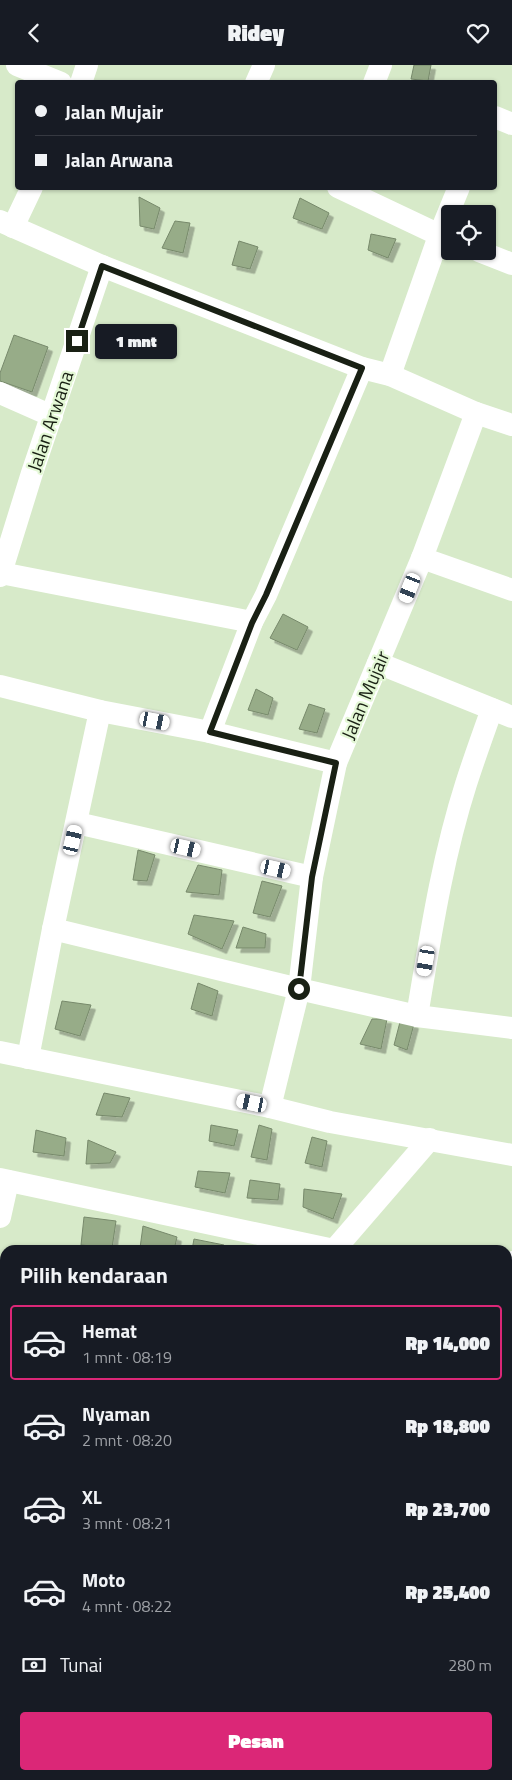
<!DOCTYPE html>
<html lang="id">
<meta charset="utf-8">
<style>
:root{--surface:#171b24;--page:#20242c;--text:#f1f3f6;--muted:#9ea1a6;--line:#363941;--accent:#db2777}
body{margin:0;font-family:"Titillium Web",sans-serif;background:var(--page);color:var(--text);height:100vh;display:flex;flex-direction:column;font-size:19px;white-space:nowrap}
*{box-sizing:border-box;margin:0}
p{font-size:16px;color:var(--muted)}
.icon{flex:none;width:28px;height:28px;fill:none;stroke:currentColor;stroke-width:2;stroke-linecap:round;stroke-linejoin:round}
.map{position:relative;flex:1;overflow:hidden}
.drawer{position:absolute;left:0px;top:1180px;width:512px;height:535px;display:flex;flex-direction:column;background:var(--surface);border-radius:15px 15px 0 0;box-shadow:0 1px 4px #0004}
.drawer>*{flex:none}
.top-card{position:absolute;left:15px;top:15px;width:482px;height:110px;border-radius:5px;box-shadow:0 1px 4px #0004;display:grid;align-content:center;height:110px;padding:0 20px;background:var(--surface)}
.buttons{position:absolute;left:441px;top:140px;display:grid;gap:10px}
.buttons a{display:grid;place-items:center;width:55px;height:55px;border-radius:5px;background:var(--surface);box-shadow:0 1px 4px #0004;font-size:25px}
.end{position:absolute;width:22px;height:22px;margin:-11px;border:6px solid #192014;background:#fff;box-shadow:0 0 0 2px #fff}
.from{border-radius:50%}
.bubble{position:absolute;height:35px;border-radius:5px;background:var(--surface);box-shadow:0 1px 4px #0004;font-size:16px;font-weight:800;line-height:35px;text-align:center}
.car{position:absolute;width:15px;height:30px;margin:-15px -8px;border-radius:6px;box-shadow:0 0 4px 1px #0007;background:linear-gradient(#fff 24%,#345 0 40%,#fff 0 76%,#345 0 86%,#fff 0)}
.top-card b{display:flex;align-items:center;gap:18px;height:48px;font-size:19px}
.top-card b+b{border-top:1px solid var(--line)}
.top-card i{width:12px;height:12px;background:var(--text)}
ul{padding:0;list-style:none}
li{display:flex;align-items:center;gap:15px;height:75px;margin:0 10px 8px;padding:0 10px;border:2px solid transparent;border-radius:5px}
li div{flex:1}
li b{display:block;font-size:19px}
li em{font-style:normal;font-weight:800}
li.active{border-color:var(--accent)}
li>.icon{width:45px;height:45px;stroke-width:1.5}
h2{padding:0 20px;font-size:22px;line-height:60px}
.pay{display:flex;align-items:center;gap:12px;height:55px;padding:0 20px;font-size:19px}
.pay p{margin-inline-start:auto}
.cta{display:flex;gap:10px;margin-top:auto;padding:10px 20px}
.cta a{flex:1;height:58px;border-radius:5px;background:var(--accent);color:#fff;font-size:20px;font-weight:800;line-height:58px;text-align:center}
header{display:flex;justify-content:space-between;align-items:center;height:65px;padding:0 20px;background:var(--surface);font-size:22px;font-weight:800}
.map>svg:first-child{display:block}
.water{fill:#bba9ce}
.building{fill:#97ac88;stroke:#77896b;filter:url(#shadow)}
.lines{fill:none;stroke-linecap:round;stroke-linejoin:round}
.street{stroke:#fff;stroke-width:22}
.route{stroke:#192014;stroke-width:6}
.labels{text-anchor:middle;stroke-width:4.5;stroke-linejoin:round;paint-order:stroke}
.street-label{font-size:19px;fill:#192014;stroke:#e4f8d6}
</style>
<header><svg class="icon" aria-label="back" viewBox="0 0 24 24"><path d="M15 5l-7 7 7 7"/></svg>Ridey<svg class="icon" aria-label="heart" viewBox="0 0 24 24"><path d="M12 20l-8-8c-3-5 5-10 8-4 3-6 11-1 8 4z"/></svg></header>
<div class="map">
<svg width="512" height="1715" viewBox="0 0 512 1715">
<defs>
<filter id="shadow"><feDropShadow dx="4.5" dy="4.5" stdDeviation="0" flood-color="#0004"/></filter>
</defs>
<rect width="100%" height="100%" fill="#d7eac9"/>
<polygon class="water" points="512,1374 512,1715 419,1715 420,1710 508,1710 508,1379"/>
<g class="building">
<polygon points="414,0 431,0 428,16 411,14"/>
<polygon points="139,132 160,143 154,164 140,161"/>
<polygon points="300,133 329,148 322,164 293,153"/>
<polygon points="175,156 190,158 183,188 162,183"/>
<polygon points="371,169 396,174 388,193 368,185"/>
<polygon points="239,176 258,182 250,204 232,200"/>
<polygon points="14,270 48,282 32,327 0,316 0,308"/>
<polygon points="283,549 308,562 297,585 270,573"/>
<polygon points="256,624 273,633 268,650 248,645"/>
<polygon points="309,639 325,644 317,668 299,664"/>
<polygon points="138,785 155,790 147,816 133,815"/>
<polygon points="198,800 222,805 219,830 186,827"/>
<polygon points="262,816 282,821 270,852 253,848"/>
<polygon points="194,850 234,856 222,884 188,869"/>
<polygon points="243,862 266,869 265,883 236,883"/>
<polygon points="198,918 218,926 212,951 191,944"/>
<polygon points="62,936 91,940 80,971 55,964"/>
<polygon points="372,954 387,954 381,984 360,979"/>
<polygon points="400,957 414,959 407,985 394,980"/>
<polygon points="104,1028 130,1033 122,1052 96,1050"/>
<polygon points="211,1060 238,1065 234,1081 209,1076"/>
<polygon points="259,1060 272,1064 267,1095 251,1092"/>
<polygon points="36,1065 66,1073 64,1091 33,1087"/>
<polygon points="312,1072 327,1076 322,1102 305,1098"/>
<polygon points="88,1075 116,1087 110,1098 86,1099"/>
<polygon points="198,1106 230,1108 225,1128 195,1122"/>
<polygon points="250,1115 280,1119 278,1135 247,1133"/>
<polygon points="304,1124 342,1129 333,1154 303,1142"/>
<polygon points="84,1152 116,1156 112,1183 81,1180"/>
<polygon points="143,1161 177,1172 174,1185 144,1185 140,1183"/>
<polygon points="194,1174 224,1180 222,1185 192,1185"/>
<polygon points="0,1298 5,1299 5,1316 0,1316"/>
</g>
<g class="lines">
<g class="street">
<polyline points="17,0 61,18"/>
<polyline points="81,18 87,0"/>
<polyline points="256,18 264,0"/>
<polyline points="374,18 381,0"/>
<polyline points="495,52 512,59"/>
<polyline points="338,122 450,175"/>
<polyline points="0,156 102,201 362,303 390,310 476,348 512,360"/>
<polyline points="13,162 32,122"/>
<polyline points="479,186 512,199"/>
<polyline points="390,310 439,171 459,122"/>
<polyline points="0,328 52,351"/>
<polyline points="422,493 512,525"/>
<polyline points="1,508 252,557"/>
<polyline points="0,511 32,408 102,201"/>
<polyline points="378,598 512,652"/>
<polyline points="0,621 100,646 210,667 252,557 266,530 362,303"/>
<polyline points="210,667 336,698"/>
<polyline points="77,758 312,812"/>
<polyline points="53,864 100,646"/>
<path d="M417,951c13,-77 25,-157 49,-232 8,-25 17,-50 26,-75"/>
<polyline points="0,987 270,1042 330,1057 512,1090"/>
<polyline points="28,993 53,864 299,924 417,951 512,963"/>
<polyline points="270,1042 299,924 312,812 336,698 422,493 476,348"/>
<polyline points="0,1114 334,1185"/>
<polyline points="0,1152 8,1116"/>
<polyline points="335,1184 430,1074"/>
<polyline points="508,1203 512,1197"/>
<polyline points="0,1231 5,1232"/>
<polyline points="0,1368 5,1369"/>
<polyline points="0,1479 5,1480"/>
<polyline points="0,1522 5,1512"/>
<polyline points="0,1606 5,1608"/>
<polyline points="156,1715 157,1710"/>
<polyline points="312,1715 312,1710"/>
</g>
</g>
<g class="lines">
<polyline class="route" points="77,276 102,201 362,303 266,530 252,558 210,667 336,698 312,812 299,924"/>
</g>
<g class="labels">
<g class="street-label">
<text transform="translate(50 356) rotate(-71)" y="7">Jalan Arwana</text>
<text transform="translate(365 630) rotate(-67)" y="7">Jalan Mujair</text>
</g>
</g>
</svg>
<div class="buttons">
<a><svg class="icon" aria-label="locate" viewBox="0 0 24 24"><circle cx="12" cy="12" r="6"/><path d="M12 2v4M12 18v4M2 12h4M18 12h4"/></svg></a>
</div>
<i class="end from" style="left:299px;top:924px"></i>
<i class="end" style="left:77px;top:276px"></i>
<div class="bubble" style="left:95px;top:259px;width:82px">1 mnt</div>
<i class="car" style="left:410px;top:523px;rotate:202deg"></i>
<i class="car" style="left:155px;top:656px;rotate:101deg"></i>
<i class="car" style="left:73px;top:775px;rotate:13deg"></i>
<i class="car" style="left:186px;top:783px;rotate:103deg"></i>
<i class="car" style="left:276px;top:804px;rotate:103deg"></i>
<i class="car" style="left:426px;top:896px;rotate:190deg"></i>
<i class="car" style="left:252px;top:1038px;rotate:282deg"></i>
<div class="top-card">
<b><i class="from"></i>Jalan Mujair</b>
<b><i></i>Jalan Arwana</b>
</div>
<section class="drawer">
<h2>Pilih kendaraan</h2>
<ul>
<li class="active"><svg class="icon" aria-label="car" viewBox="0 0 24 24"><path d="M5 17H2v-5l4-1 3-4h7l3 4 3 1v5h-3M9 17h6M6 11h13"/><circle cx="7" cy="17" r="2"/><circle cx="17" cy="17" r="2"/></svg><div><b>Hemat</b><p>1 mnt · 08:19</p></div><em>Rp 14,000</em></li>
<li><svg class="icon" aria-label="car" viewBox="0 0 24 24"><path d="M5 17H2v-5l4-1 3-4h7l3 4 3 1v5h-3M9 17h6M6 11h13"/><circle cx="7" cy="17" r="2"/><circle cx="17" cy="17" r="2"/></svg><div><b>Nyaman</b><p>2 mnt · 08:20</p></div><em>Rp 18,800</em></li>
<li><svg class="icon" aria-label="car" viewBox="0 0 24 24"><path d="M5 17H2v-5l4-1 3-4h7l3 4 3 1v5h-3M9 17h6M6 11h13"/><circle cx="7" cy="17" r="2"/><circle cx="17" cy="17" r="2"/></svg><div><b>XL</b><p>3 mnt · 08:21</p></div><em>Rp 23,700</em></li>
<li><svg class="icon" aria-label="car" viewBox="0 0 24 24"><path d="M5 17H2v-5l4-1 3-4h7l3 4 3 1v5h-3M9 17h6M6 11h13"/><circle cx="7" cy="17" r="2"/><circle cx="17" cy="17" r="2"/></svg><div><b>Moto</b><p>4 mnt · 08:22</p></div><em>Rp 25,400</em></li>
</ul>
<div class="pay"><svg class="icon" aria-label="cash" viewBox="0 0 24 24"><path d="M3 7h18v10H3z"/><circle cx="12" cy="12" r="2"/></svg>Tunai<p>280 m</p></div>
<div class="cta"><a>Pesan</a></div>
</section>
</div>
